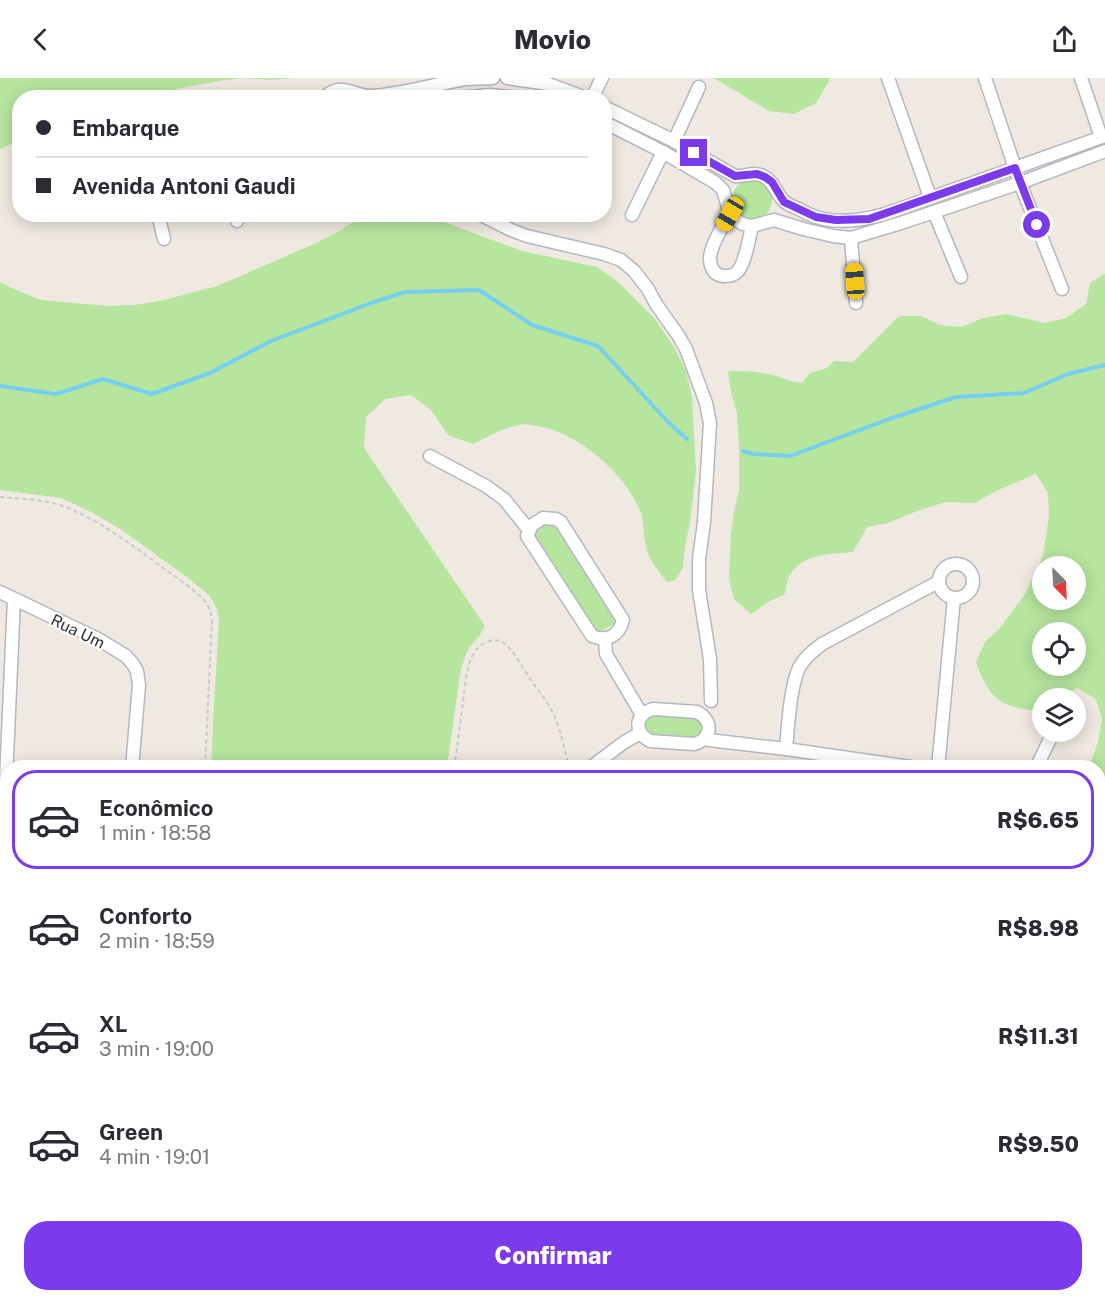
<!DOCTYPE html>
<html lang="pt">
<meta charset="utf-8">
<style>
:root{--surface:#fff;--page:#f2f2f3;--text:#2b2b33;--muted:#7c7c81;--line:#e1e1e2;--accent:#7c3aed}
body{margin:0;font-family:"Public Sans",sans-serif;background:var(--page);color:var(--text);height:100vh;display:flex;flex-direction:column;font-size:22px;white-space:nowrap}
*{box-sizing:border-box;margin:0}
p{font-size:20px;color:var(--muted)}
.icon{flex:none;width:33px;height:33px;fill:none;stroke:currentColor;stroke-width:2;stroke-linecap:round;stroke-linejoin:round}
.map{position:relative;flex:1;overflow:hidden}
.details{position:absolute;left:0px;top:682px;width:1106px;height:542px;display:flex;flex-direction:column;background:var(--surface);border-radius:24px 24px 0 0;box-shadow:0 3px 15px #0003}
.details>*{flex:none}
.guide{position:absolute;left:12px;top:12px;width:600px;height:132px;border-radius:24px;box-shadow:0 3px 15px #0003;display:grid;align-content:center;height:132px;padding:0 24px;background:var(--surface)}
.needle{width:39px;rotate:156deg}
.fabs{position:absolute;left:1032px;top:478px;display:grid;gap:12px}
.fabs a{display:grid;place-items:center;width:54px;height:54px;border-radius:50%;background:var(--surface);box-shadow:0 3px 15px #0003;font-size:30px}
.end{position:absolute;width:27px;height:27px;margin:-14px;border:8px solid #7c3aed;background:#fff;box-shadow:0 0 0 3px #fff}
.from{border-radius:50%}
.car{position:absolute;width:18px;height:36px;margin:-18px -9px;border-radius:8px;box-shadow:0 0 4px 2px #0007;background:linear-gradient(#f5c518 24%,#345 0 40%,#f5c518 0 76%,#345 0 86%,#f5c518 0)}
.guide b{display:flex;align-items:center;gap:21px;height:57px;font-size:22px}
.guide b+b{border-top:2px solid var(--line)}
.guide i{width:15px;height:15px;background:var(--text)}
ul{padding:10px 0 0;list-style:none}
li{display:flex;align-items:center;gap:18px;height:99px;margin:0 12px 9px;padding:0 12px;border:3px solid transparent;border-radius:24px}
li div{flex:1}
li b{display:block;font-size:22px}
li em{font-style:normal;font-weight:800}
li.selected{border-color:var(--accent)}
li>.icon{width:54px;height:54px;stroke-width:1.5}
.action{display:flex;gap:12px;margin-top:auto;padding:12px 24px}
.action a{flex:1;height:69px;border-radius:24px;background:var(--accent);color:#fff;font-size:24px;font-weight:800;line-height:69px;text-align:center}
header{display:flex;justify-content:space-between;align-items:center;height:78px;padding:0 24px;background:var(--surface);font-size:27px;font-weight:800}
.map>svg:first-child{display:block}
.green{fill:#b6e59e;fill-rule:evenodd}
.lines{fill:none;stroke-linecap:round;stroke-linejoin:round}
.stream{stroke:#75cff0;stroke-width:4}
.minor-casing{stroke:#b4b7c1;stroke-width:15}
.path{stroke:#c9c9c9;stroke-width:2;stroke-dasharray:4.5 3;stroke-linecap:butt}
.minor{stroke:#fff;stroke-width:12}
.route{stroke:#7c3aed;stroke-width:8}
.labels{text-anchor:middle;stroke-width:4.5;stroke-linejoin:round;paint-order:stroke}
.street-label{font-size:16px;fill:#2e2e2e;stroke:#fff}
</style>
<header><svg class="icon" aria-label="back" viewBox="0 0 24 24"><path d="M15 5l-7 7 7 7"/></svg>Movio<svg class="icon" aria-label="share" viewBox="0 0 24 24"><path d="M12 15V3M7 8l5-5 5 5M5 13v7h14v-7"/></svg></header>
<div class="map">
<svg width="1105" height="1223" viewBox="0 0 1105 1223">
<rect width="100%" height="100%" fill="#efe9e1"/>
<g class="green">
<polygon points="0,0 294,0 270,2 244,0 220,3 180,10 149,19 20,20 19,62 0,71"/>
<polygon points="714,0 829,0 829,3 816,25 794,36 769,33"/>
<circle cx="752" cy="122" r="20"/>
<path d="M366,136l62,1 8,4 86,32 75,16 21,15 37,37 19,28 12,24 6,26 4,74 -6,51 -5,25 -2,21 -8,12 -8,2c-10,-12 -20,-25 -22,-40 -2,-10 -1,-22 -5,-32 -16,-37 -62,-78 -103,-84 -5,-1 -12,-3 -18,-1 -16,3 -32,12 -46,19l-25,-9 -17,-25 -20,-15 -26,4 -19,18 -2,31 121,178 -5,9 -11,13 -4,8 -5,18 -13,94h-236l2,-46 6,-102 -2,-11 -8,-14 -21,-17 -66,-48 -31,-18 -30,-14 -61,-8v-208l16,8 25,10 66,6 27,-1 26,-4 57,-15 26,-11 73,-32 25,-13z"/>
<path d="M1105,196v524l-7,-8v-22l-9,-1 9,-25 4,-23 -6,-20 -19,-11 -19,11h-16v9c-6,4 -11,2 -18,1 -30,-4 -39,-22 -48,-47l9,-20 15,-14 25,-34 18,-38 6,-40 -1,-23 -12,-19 -40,17 -22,12 -28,-1 -29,9 -29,12 -21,4 -14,25c-21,2 -47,1 -61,20 -5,5 -6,16 -7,22l-17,8 -17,12 -17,-15 -5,-21 2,-44 3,-22 5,-21v-45l-2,-33 -6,-21 -3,-21c13,0 27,0 40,3 12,2 21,8 34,9l8,-10 17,-5 7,-7 19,1 46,-46h22l19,9 21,2 22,-9 23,-4 39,9 21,-5 20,-14 4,-21zM1042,489h34v33h-34zM1042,555h34v33h-34z"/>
<polygon points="550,444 554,445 615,543 614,546 598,555 534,458 533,454"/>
<path d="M654,638l41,3 6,4v8l-2,3 -6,3 -41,-3 -6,-4c-2,-7 1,-12 8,-14z"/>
</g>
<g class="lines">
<g class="stream">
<polyline points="0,308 56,316 103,301 152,316 210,295 271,263 371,225 405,214 479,212 532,247 598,268 668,344 687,361"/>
<polyline points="743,373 753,376 790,378 889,341 956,319 1024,315 1068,296 1105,287"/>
</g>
<g class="minor-casing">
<g id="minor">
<polyline points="507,0 548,6 586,20"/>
<polyline points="888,0 930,119"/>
<polyline points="985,0 1020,105 1062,211"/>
<polyline points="1081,0 1101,59"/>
<path d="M324,20c18,-18 29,-1 48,-2 30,-2 59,-11 88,-16 11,-2 22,-1 33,-2"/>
<polyline points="457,20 490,17 520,20"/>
<polyline points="592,20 602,0"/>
<path d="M604,29l70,34 61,35c10,1 18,-5 28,0 11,5 12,16 20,24 4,5 11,7 16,9 5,3 11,6 17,8 22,7 48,3 69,-3l220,-78"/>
<polyline points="604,44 663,74 716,105 723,112 730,136 736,142 743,146 752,148 774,142 803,151 833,158 851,160 901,145 1020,105 1105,73"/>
<polyline points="674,63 699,9"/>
<polyline points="934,134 961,199"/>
<polyline points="158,136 164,161"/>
<polyline points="235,136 237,143"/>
<polyline points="479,136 511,152 527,158 604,176 621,182 634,193 648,211 656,226 678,257 686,271 706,325 710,345 704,444 699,481 699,512 710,581 711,623"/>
<path d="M730,136c-7,12 -16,25 -19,38 -3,11 1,24 14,24 5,0 10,-1 13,-5 8,-10 11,-33 14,-45"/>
<polyline points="632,137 663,74"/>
<polyline points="851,160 856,225"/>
<polyline points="430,378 486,408 504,421 529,452"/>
<path d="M543,440l13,1 5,3 62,98c-4,16 -16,22 -31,16l-65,-100 5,-11z"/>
<circle cx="956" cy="503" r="17"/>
<polyline points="0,514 98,561 126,578 133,586 137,593 139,607 132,690"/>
<polyline points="605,561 606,576 642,637"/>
<path d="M653,631l44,3c17,9 15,27 -3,32l-44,-3c-17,-9 -15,-27 3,-32z"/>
<polyline points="705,660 709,662 786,671 917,690"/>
<path d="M786,671c2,-22 4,-62 13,-81 5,-10 14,-17 23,-24l116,-62"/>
<polyline points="590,690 623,665 640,655"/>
<polyline points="938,690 954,520"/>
<polyline points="1036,690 1052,657"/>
<polyline points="0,763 6,702 14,521"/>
<polyline points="1098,763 1105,767"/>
<polyline points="1098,790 1105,794"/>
<polyline points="0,941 8,942"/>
<polyline points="47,1223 49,1216"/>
<polyline points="175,1223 177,1216"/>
<polyline points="309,1223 311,1216"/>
<polyline points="438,1223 440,1216"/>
</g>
</g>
<g class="path">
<path d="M0,419c19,2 41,2 60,8 36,13 68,37 99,60 15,11 31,21 44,34 6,6 8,13 9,21l-7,148"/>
<path d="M454,690c3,-20 6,-40 8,-60 3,-16 3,-44 14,-58 5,-6 15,-12 24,-9 12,4 23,29 31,39 8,12 17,22 23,35 7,16 11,35 15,53"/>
<polyline points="518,1223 519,1216"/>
</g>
<use href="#minor" class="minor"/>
</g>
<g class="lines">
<polyline class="route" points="694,75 735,98 757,96 765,99 772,104 784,124 816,139 836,142 869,141 1015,90 1037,147"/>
</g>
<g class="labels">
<g class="street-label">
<text transform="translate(78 553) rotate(26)" y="6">Rua Um</text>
</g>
</g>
</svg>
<div class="fabs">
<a><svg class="needle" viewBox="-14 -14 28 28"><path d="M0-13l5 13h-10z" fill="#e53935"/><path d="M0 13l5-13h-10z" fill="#7c7c81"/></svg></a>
<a><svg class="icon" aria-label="locate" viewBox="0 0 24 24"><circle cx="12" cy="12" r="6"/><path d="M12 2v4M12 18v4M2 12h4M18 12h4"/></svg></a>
<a><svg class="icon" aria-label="layers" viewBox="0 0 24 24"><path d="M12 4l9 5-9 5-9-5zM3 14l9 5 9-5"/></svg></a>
</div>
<i class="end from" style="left:1037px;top:147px"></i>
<i class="end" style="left:694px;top:75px"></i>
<i class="car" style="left:730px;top:136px;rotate:210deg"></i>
<i class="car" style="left:855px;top:203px;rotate:356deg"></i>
<div class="guide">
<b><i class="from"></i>Embarque</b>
<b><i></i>Avenida Antoni Gaudi</b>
</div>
<section class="details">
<ul>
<li class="selected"><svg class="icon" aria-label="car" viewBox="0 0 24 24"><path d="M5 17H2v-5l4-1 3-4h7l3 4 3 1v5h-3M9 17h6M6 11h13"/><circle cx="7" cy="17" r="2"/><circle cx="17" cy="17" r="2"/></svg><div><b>Econômico</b><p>1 min · 18:58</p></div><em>R$6.65</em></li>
<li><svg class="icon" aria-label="car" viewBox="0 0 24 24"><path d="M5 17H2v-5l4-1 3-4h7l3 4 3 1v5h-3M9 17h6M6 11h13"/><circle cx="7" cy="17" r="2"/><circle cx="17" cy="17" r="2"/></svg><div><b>Conforto</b><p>2 min · 18:59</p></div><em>R$8.98</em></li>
<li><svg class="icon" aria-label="car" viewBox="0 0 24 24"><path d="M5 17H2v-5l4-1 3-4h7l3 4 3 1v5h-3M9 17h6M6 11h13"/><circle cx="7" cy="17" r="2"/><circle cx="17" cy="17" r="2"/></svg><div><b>XL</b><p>3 min · 19:00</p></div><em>R$11.31</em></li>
<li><svg class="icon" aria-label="car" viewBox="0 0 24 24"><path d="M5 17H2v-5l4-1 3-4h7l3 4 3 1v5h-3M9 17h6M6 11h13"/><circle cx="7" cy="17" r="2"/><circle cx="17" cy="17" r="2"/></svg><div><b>Green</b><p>4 min · 19:01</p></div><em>R$9.50</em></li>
</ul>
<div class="action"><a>Confirmar</a></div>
</section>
</div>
